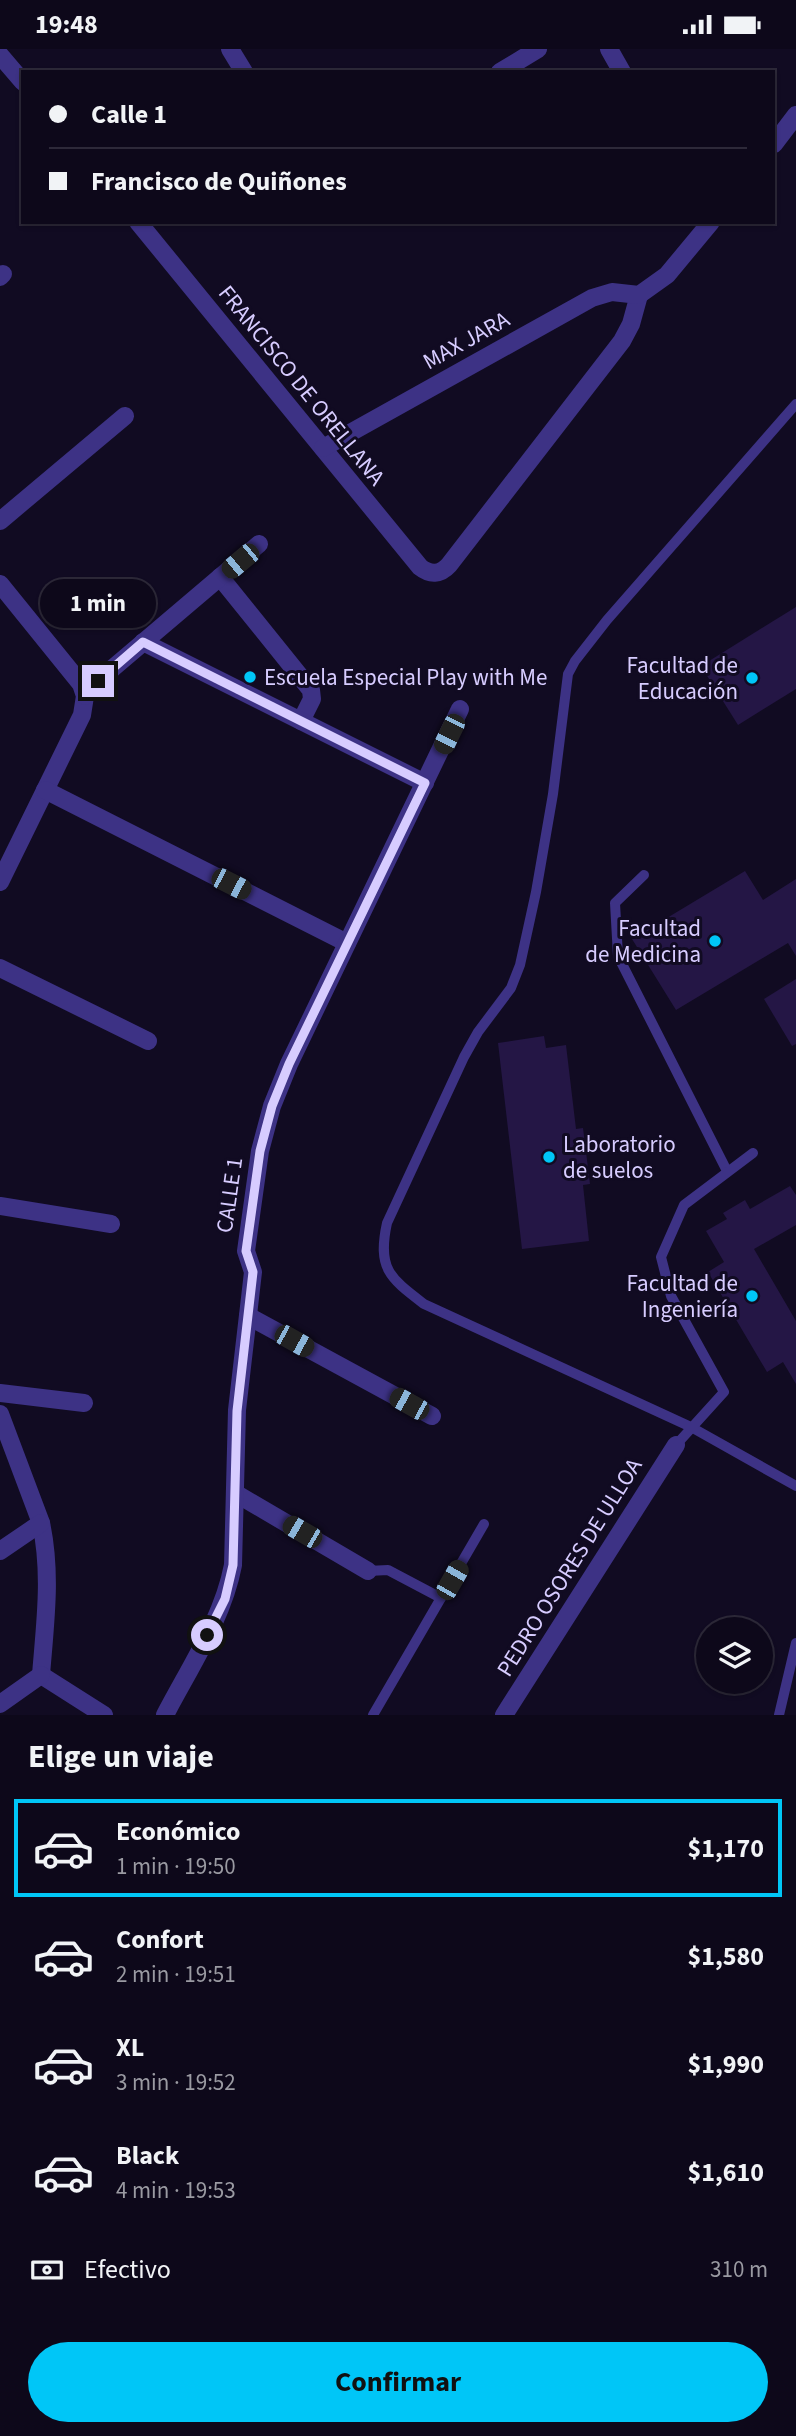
<!DOCTYPE html>
<html lang="es">
<meta charset="utf-8">
<style>
:root{--surface:#0d081a;--page:#161123;--text:#f1f3f6;--muted:#9a9aa2;--line:#2d2939;--accent:#00c6f7}
body{margin:0;font-family:"Source Sans 3",sans-serif;background:var(--page);color:var(--text);height:100vh;display:flex;flex-direction:column;font-size:26px;white-space:nowrap}
*{box-sizing:border-box;margin:0}
p{font-size:23px;color:var(--muted)}
.icon{flex:none;width:38px;height:38px;fill:none;stroke:currentColor;stroke-width:2;stroke-linecap:round;stroke-linejoin:round}
.map{position:relative;height:1666px;overflow:hidden}
.sheet{display:flex;flex-direction:column;background:var(--surface);flex:1}
.sheet>*{flex:none}
.banner{position:absolute;left:21px;top:21px;width:754px;height:154px;border-radius:0px;box-shadow:0 2px 5px #0004,0 0 0 2px var(--line);display:grid;align-content:center;height:154px;padding:0 28px;background:var(--surface)}
.buttons{position:absolute;left:696px;top:1568px;display:grid;gap:14px}
.buttons a{display:grid;place-items:center;width:77px;height:77px;border-radius:50%;background:var(--surface);box-shadow:0 2px 5px #0004,0 0 0 2px var(--line);font-size:35px}
.end{position:absolute;width:32px;height:32px;margin:-16px;border:9px solid #d7ccff;background:#111;box-shadow:0 0 0 4px #111}
.from{border-radius:50%}
.bubble{position:absolute;height:49px;border-radius:24px;background:var(--surface);box-shadow:0 2px 5px #0004,0 0 0 2px var(--line);font-size:23px;font-weight:700;line-height:49px;text-align:center}
.car{position:absolute;width:21px;height:42px;margin:-21px -10px;border-radius:9px;box-shadow:0 0 5px 2px #0007;background:linear-gradient(#222 24%,#8ab4d8 0 40%,#222 0 76%,#8ab4d8 0 86%,#222 0)}
.banner b{display:flex;align-items:center;gap:24px;height:66px;font-size:26px}
.banner b+b{border-top:2px solid var(--line)}
.banner i{width:18px;height:18px;background:var(--text)}
ul{padding:0;list-style:none}
li{display:flex;align-items:center;gap:21px;height:98px;margin:0 14px 10px;padding:0 14px;border:4px solid transparent;border-radius:0px}
li div{flex:1}
li b{display:block;font-size:26px}
li em{font-style:normal;font-weight:700}
li.on{border-color:var(--accent)}
li>.icon{width:63px;height:63px;stroke-width:1.5}
h2{padding:0 28px;font-size:32px;line-height:84px}
.pay{display:flex;align-items:center;gap:18px;height:77px;padding:0 28px;font-size:26px}
.pay p{margin-inline-start:auto}
.primary-button{display:flex;gap:14px;margin-top:auto;padding:14px 28px}
.primary-button a{flex:1;height:80px;border-radius:42px;background:var(--accent);color:#111;font-size:28px;font-weight:700;line-height:80px;text-align:center}
.status{display:flex;justify-content:space-between;align-items:center;height:49px;padding:0 35px;background:var(--surface);direction:ltr}
.status svg{height:19px;fill:currentColor}
.map>svg:first-child{display:block}
.building{fill:#241645}
.lines{fill:none;stroke-linecap:round;stroke-linejoin:round}
.service{stroke:#3d3285;stroke-width:10}
.minor{stroke:#3d3285;stroke-width:18}
.route{stroke:#d7ccff;stroke-width:9}
.poi-dot{fill:#00c6f7;stroke:#110b22;stroke-width:2.5}
.labels{text-anchor:middle;stroke-width:6;stroke-linejoin:round;paint-order:stroke}
.street-label{font-size:23px;fill:#d7ccff;stroke:#110b22}
.poi-label{font-size:23px;fill:#d7ccff;stroke:#110b22;text-anchor:end}
</style>
<div class="status"><b>19:48</b><svg viewBox="0 0 49 12"><path d="M0 12V9h3v3zM5 12V6h3v6zM10 12V3h3v9zM15 12V0h3v12zM26 1h20v11H26zM47 4h2v5h-2z"/></svg></div>
<div class="map">
<svg width="796" height="1666" viewBox="0 0 796 1666">
<rect width="100%" height="100%" fill="#110b22"/>
<g class="building">
<polygon points="796,558 796,640 738,676 701,617"/>
<polygon points="745,822 763,851 796,830 796,907 788,894 676,961 632,890"/>
<polygon points="796,930 796,995 792,997 764,950"/>
<polygon points="544,987 546,999 566,996 576,1080 583,1079 590,1135 583,1136 589,1192 522,1200 498,994"/>
<polygon points="790,1137 796,1146 796,1176 754,1200 796,1272 796,1335 783,1313 767,1323 708,1223 724,1213 706,1182 727,1170 723,1164 745,1151 750,1160"/>
</g>
<g class="lines">
<g class="service">
<path d="M796,355l-189,216 -32,41 -7,13 -15,120 -17,98 -16,73 -9,23 -33,44 -14,25 -77,166c-10,46 3,55 37,81l267,123 105,59"/>
<polyline points="644,826 615,854 618,907 727,1122"/>
<polyline points="676,1396 724,1343 671,1247 661,1208 684,1156 753,1104"/>
<polyline points="368,1522 388,1521 441,1549"/>
<polyline points="373,1666 484,1475"/>
<polyline points="779,1666 796,1594"/>
</g>
<g class="minor">
<polyline points="230,0 244,23"/>
<polyline points="609,0 622,23"/>
<polyline points="0,6 23,33"/>
<polyline points="500,23 538,0"/>
<polyline points="774,95 796,66"/>
<path d="M138,173l282,345c10,8 20,8 29,-2l173,-224 9,-17 8,-29"/>
<polyline points="0,228 3,225"/>
<polyline points="323,399 592,249 612,243 639,246 667,226 711,173"/>
<polyline points="0,472 125,367"/>
<polyline points="220,528 311,641 312,650 301,672"/>
<polyline points="0,535 81,635 85,647 82,666 0,833"/>
<polyline points="143,593 425,734"/>
<polyline points="85,647 113,619 259,495"/>
<polyline points="45,741 347,894"/>
<polyline points="0,919 148,992"/>
<polyline points="0,1157 111,1175"/>
<polyline points="248,1267 432,1367"/>
<polyline points="0,1344 84,1354"/>
<path d="M0,1365l41,109c11,51 4,101 0,152"/>
<polyline points="235,1444 368,1522"/>
<polyline points="0,1502 41,1474"/>
<polyline points="41,1626 104,1666"/>
<polyline points="0,1655 41,1626"/>
<path d="M165,1666c25,-48 58,-97 68,-150l4,-155 16,-138 -7,-21 14,-100 12,-45 17,-42 171,-355"/>
<polyline points="504,1666 676,1396"/>
</g>
</g>
<g class="lines">
<polyline class="route" points="98,632 143,593 425,734 289,1015 272,1057 260,1102 246,1202 253,1223 237,1362 233,1516 225,1550 207,1586"/>
</g>
<g class="poi-dot">
<circle cx="250" cy="628" r="7"/>
<circle cx="752" cy="629" r="7"/>
<circle cx="715" cy="892" r="7"/>
<circle cx="549" cy="1108" r="7"/>
<circle cx="752" cy="1247" r="7"/>
</g>
<g class="labels">
<g class="street-label">
<text transform="translate(466 291) rotate(-29)" y="8">MAX JARA</text>
<text transform="translate(302 336) rotate(51)" y="8">FRANCISCO DE ORELLANA</text>
<text transform="translate(229 1146) rotate(-82)" y="8">CALLE 1</text>
<text transform="translate(569 1518) rotate(-58)" y="8">PEDRO OSORES DE ULLOA</text>
</g>
<g class="poi-label">
<text x="738" y="624">Facultad de<tspan x="738" dy="26">Educación</tspan></text>
<text x="264" y="636" text-anchor="start">Escuela Especial Play with Me</text>
<text x="701" y="887">Facultad<tspan x="701" dy="26">de Medicina</tspan></text>
<text x="563" y="1103" text-anchor="start">Laboratorio<tspan x="563" dy="26">de suelos</tspan></text>
<text x="738" y="1242">Facultad de<tspan x="738" dy="26">Ingeniería</tspan></text>
</g>
</g>
</svg>
<div class="buttons">
<a><svg class="icon" aria-label="layers" viewBox="0 0 24 24"><path d="M12 4l9 5-9 5-9-5zM3 14l9 5 9-5"/></svg></a>
</div>
<i class="end from" style="left:207px;top:1586px"></i>
<i class="end" style="left:98px;top:632px"></i>
<div class="bubble" style="left:40px;top:530px;width:116px">1 min</div>
<i class="car" style="left:240px;top:512px;rotate:230deg"></i>
<i class="car" style="left:449px;top:685px;rotate:206deg"></i>
<i class="car" style="left:231px;top:835px;rotate:117deg"></i>
<i class="car" style="left:294px;top:1292px;rotate:119deg"></i>
<i class="car" style="left:409px;top:1355px;rotate:299deg"></i>
<i class="car" style="left:302px;top:1483px;rotate:300deg"></i>
<i class="car" style="left:452px;top:1531px;rotate:30deg"></i>
<div class="banner">
<b><i class="from"></i>Calle 1</b>
<b><i></i>Francisco de Quiñones</b>
</div>
</div>
<section class="sheet">
<h2>Elige un viaje</h2>
<ul>
<li class="on"><svg class="icon" aria-label="car" viewBox="0 0 24 24"><path d="M5 17H2v-5l4-1 3-4h7l3 4 3 1v5h-3M9 17h6M6 11h13"/><circle cx="7" cy="17" r="2"/><circle cx="17" cy="17" r="2"/></svg><div><b>Económico</b><p>1 min · 19:50</p></div><em>$1,170</em></li>
<li><svg class="icon" aria-label="car" viewBox="0 0 24 24"><path d="M5 17H2v-5l4-1 3-4h7l3 4 3 1v5h-3M9 17h6M6 11h13"/><circle cx="7" cy="17" r="2"/><circle cx="17" cy="17" r="2"/></svg><div><b>Confort</b><p>2 min · 19:51</p></div><em>$1,580</em></li>
<li><svg class="icon" aria-label="car" viewBox="0 0 24 24"><path d="M5 17H2v-5l4-1 3-4h7l3 4 3 1v5h-3M9 17h6M6 11h13"/><circle cx="7" cy="17" r="2"/><circle cx="17" cy="17" r="2"/></svg><div><b>XL</b><p>3 min · 19:52</p></div><em>$1,990</em></li>
<li><svg class="icon" aria-label="car" viewBox="0 0 24 24"><path d="M5 17H2v-5l4-1 3-4h7l3 4 3 1v5h-3M9 17h6M6 11h13"/><circle cx="7" cy="17" r="2"/><circle cx="17" cy="17" r="2"/></svg><div><b>Black</b><p>4 min · 19:53</p></div><em>$1,610</em></li>
</ul>
<div class="pay"><svg class="icon" aria-label="cash" viewBox="0 0 24 24"><path d="M3 7h18v10H3z"/><circle cx="12" cy="12" r="2"/></svg>Efectivo<p>310 m</p></div>
<div class="primary-button"><a>Confirmar</a></div>
</section>
